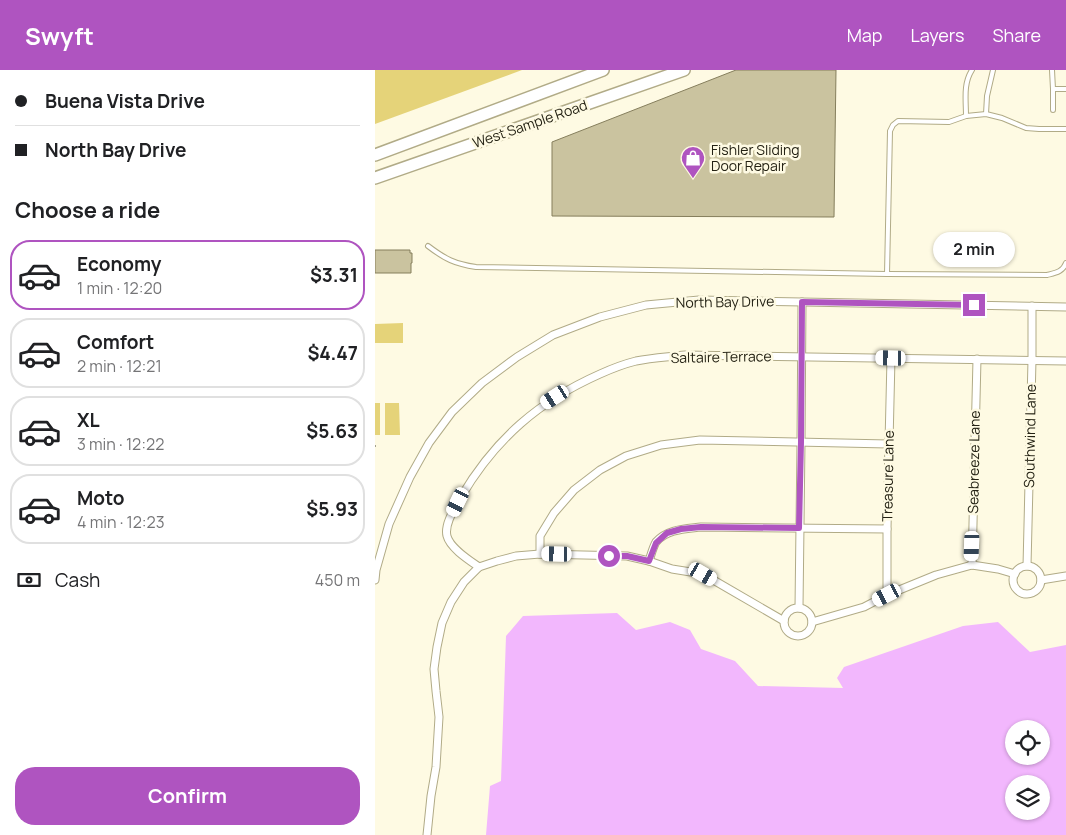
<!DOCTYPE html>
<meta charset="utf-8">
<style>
:root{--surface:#fff;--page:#f6f6f6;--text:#202124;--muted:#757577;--line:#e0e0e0;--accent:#af54c0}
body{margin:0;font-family:Manrope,sans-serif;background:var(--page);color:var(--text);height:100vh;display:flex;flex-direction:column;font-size:19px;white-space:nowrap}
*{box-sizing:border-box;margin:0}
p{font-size:16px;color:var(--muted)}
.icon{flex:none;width:28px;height:28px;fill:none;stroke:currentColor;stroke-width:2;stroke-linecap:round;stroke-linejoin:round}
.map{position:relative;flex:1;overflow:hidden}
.details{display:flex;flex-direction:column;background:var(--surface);width:375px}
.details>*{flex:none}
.top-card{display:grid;align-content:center;height:110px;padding:0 15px;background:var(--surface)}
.fabs{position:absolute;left:630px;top:650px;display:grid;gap:10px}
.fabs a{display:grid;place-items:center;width:45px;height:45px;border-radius:50%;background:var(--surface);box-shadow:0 1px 4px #0004;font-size:25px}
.end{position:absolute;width:22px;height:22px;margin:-11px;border:6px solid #af54c0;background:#fff;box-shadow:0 0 0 2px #fff}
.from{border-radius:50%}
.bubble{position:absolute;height:35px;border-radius:18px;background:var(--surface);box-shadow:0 1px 4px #0004;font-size:16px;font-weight:700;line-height:35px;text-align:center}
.car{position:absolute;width:15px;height:30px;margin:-15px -8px;border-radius:6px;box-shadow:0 0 4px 1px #0007;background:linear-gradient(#fff 24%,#345 0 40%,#fff 0 76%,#345 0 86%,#fff 0)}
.top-card b{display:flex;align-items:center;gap:18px;height:48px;font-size:19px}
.top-card b+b{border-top:1px solid var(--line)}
.top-card i{width:12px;height:12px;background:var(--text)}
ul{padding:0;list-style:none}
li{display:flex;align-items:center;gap:15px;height:70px;margin:0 10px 8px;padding:0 5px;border:2px solid var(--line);border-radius:20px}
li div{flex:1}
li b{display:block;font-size:19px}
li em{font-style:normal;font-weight:700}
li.current{border-color:var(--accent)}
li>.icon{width:45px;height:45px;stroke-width:1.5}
h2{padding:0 15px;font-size:22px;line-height:60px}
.pay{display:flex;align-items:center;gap:12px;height:55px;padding:0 15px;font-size:19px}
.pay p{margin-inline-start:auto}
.action{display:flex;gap:10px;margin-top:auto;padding:10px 15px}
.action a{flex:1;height:58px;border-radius:20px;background:var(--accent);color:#fff;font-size:20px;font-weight:700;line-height:58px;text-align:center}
header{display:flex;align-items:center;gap:30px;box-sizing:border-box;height:70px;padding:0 25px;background:var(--accent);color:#fff}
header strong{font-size:24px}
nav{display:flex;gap:28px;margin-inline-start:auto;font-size:18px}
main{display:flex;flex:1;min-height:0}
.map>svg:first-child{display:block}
.green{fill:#e5d379}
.water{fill:#f2b7fd;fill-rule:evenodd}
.building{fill:#cac39f;stroke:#857e5c}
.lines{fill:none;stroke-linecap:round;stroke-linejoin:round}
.lane-casing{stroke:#b1ab87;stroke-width:6}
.street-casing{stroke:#b1ab87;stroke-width:9}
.primary-casing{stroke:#b1ab87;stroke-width:14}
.path{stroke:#a3a08d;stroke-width:2;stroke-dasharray:2.5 4;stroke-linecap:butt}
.lane{stroke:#fff;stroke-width:4}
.street{stroke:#fff;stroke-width:7}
.primary{stroke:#fff;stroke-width:11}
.route{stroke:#af54c0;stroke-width:6}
.labels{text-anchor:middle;stroke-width:5;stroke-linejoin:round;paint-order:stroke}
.street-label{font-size:14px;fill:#242214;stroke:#fefae3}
.poi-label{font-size:14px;fill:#242214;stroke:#fefae3;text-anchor:start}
</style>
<header>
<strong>Swyft</strong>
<nav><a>Map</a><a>Layers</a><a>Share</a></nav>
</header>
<main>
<section class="details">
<div class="top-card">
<b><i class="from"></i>Buena Vista Drive</b>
<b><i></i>North Bay Drive</b>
</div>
<h2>Choose a ride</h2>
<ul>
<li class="current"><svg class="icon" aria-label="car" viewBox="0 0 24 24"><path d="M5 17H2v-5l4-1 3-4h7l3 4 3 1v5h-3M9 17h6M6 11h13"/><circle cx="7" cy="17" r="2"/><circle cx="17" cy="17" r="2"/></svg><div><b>Economy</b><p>1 min · 12:20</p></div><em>$3.31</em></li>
<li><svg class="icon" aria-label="car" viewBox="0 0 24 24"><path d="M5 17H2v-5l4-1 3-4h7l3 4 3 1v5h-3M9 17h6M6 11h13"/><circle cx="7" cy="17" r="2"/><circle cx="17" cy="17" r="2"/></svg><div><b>Comfort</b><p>2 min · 12:21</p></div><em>$4.47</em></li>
<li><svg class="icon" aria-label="car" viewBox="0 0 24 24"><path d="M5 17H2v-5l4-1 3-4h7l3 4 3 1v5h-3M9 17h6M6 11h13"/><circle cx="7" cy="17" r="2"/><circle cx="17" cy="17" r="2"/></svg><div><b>XL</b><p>3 min · 12:22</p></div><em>$5.63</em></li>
<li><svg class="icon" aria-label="car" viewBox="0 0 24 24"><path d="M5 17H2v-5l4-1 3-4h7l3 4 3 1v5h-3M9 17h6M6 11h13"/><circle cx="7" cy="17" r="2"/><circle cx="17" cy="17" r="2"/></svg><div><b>Moto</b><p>4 min · 12:23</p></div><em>$5.93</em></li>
</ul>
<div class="pay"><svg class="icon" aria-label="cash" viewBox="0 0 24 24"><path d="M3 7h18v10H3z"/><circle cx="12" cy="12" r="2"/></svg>Cash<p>450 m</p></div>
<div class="action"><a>Confirm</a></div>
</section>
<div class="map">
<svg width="691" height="765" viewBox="0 0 691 765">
<rect width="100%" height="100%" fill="#fefae3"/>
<g class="green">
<polygon points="0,0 147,0 0,54"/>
<polygon points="28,253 28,273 0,273 0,254"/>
<rect x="0" y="333" width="5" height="32"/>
<polygon points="10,333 24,333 25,365 10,365"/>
</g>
<path class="water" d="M242,543l19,17 34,-8 20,8 11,19 34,12 23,25 85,2 -6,-10 7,-11 119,-41 35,-4 32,30 36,-7v190h-580l4,-49 11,-5 5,-145 17,-20zM639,659h27v27h-27zM639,714h27v27h-27z"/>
<g class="building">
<polygon points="361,0 461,0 459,147 177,146 177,72"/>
<polygon points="0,180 35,180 35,183 37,183 37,193 36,193 36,203 0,203"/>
</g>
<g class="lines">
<g class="lane-casing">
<g id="lane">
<polyline points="677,0 678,19"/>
<polyline points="678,40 678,19 691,19"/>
<polyline points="611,44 612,26 618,0"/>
<path d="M591,46c0,-16 -3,-32 6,-46"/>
<path d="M53,176c17,13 27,18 48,21l411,7 160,1c8,-2 16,-3 19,-12"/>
<polyline points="512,204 515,61 518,55 523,51 574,52 591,46 611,44 627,48 651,58 664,59 691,59"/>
</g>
</g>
<g class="street-casing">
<g id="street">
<polyline points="165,484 165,466 179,443 199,420 225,400 251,386 286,375 325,370 513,374"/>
<path d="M274,491c2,-6 4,-14 7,-19 11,-13 29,-13 45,-15l186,2"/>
<polyline points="597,495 602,289"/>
<polyline points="652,496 657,290 657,236"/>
<circle cx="652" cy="510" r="14"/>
<path d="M104,497c-10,-7 -29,-19 -32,-31 -3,-12 8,-28 14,-39 34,-58 78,-96 139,-123 11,-5 24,-10 36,-13 16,-3 33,-4 49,-6l381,6"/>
<polyline points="0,510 1,500 14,454 35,407 54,373 77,342 107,313 142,287 178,265 225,247 271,235 324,230 691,237"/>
<polyline points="666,510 691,506"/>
<polyline points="512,525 512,459 516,288"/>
<polyline points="424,538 426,372 427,232"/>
<circle cx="423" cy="552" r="14"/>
<polyline points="437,552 489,537 512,525 561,505 597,495 623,499 640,504"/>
<polyline points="52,765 56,726 61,697 64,647 61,621 59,599 62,577 67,553 76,532 89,512 104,497 122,491 141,486 165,484 252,486 274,491 297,499 328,504 409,551"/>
</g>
</g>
<g class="primary-casing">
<g id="primary">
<polyline points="0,85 228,0"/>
<polyline points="0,108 309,0"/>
</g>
</g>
<polyline class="path" points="0,376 1,376"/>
<use href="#lane" class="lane"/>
<use href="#street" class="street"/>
<use href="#primary" class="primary"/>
</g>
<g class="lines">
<polyline class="route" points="234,486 252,486 274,491 281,473 292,463 306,459 326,457 424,458 426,372 427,232 599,235"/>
</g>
<defs>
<g id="shop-pin" transform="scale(1.25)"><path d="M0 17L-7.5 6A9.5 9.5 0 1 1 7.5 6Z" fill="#af54c0" stroke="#fefae3"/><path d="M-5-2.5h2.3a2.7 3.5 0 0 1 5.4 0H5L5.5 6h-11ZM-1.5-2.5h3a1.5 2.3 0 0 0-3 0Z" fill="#fff"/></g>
</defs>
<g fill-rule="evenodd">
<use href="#shop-pin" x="318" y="88"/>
</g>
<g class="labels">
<g class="street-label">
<text transform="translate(155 54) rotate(-19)" y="5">West Sample Road</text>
<text transform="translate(350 232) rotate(-1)" y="5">North Bay Drive</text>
<text transform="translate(346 287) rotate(-1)" y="5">Saltaire Terrace</text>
<text transform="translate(655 366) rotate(-89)" y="5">Southwind Lane</text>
<text transform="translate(599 392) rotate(-89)" y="5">Seabreeze Lane</text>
<text transform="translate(513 406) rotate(-89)" y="5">Treasure Lane</text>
</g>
<g class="poi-label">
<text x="336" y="85">Fishler Sliding<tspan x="336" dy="16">Door Repair</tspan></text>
</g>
</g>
</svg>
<div class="fabs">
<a><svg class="icon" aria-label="locate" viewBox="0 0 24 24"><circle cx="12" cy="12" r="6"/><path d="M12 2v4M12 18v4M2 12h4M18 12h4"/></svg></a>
<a><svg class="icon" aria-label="layers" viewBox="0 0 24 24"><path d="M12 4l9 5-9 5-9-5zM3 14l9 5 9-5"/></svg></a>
</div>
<i class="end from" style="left:234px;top:486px"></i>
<i class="end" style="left:599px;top:235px"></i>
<div class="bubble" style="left:558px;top:162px;width:82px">2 min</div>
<i class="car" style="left:516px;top:288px;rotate:271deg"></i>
<i class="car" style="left:180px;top:327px;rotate:238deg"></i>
<i class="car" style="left:83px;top:432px;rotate:206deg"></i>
<i class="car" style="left:597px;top:476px;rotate:182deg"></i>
<i class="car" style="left:182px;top:484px;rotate:271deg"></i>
<i class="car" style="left:328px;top:504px;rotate:120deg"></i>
<i class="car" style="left:512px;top:525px;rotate:243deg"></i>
</div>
</main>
